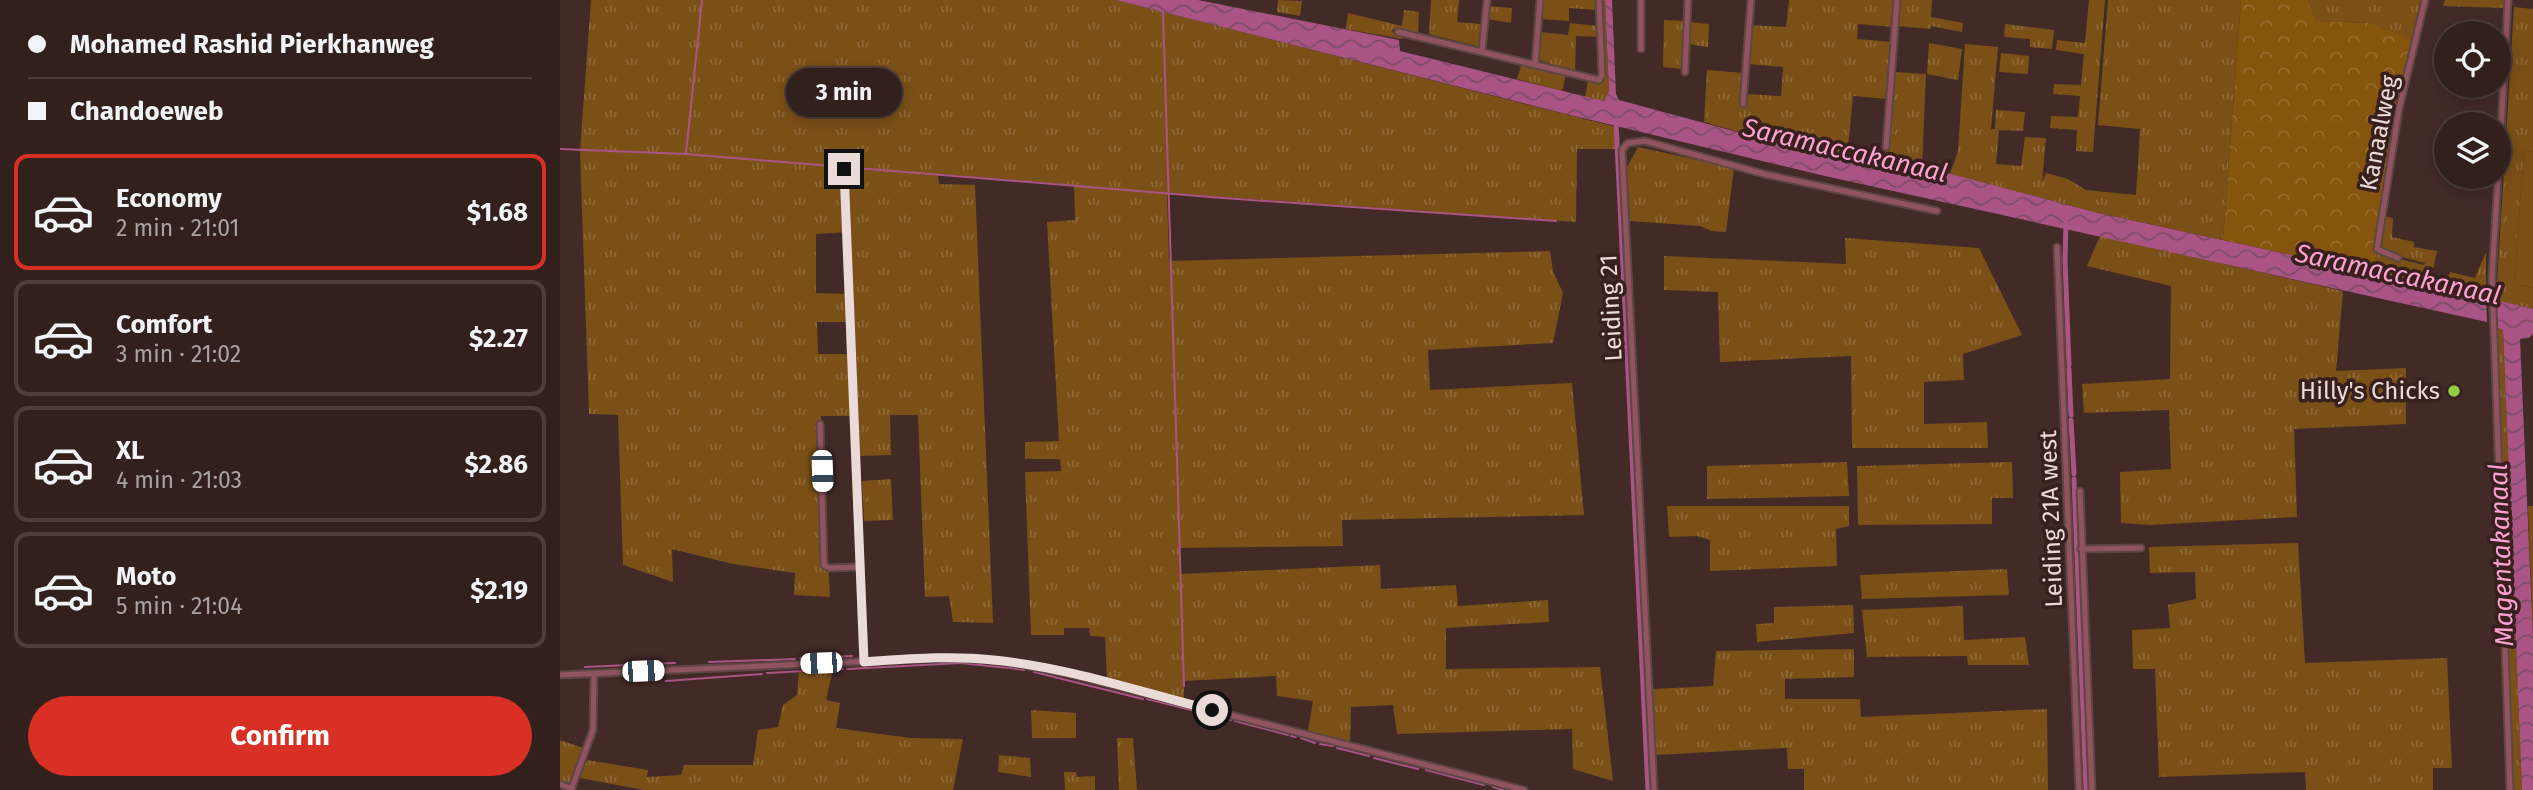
<!DOCTYPE html>
<meta charset="utf-8">
<style>
:root{--surface:#32201d;--page:#3a2826;--text:#f1f3f6;--muted:#a8a3a4;--line:#4d3e3b;--accent:#d93025}
body{margin:0;font-family:"Fira Sans",sans-serif;background:var(--page);color:var(--text);height:100vh;display:flex;flex-direction:column;font-size:26px;white-space:nowrap}
*{box-sizing:border-box;margin:0}
p{font-size:23px;color:var(--muted)}
.icon{flex:none;width:38px;height:38px;fill:none;stroke:currentColor;stroke-width:2;stroke-linecap:round;stroke-linejoin:round}
.map{position:relative;flex:1;overflow:hidden}
.drawer{display:flex;flex-direction:column;background:var(--surface);width:560px}
.drawer>*{flex:none}
.guide{display:grid;align-content:center;height:154px;padding:0 28px;background:var(--surface)}
.fabs{position:absolute;left:1874px;top:21px;display:grid;gap:14px}
.fabs a{display:grid;place-items:center;width:77px;height:77px;border-radius:50%;background:var(--surface);box-shadow:0 4px 18px #0003,0 0 0 2px var(--line);font-size:35px}
.end{position:absolute;width:32px;height:32px;margin:-16px;border:9px solid #ebdbd8;background:#111;box-shadow:0 0 0 4px #111}
.from{border-radius:50%}
.bubble{position:absolute;height:49px;border-radius:24px;background:var(--surface);box-shadow:0 4px 18px #0003,0 0 0 2px var(--line);font-size:23px;font-weight:700;line-height:49px;text-align:center}
.car{position:absolute;width:21px;height:42px;margin:-21px -10px;border-radius:9px;box-shadow:0 0 5px 2px #0007;background:linear-gradient(#fff 24%,#345 0 40%,#fff 0 76%,#345 0 86%,#fff 0)}
.guide b{display:flex;align-items:center;gap:24px;height:66px;font-size:26px}
.guide b+b{border-top:2px solid var(--line)}
.guide i{width:18px;height:18px;background:var(--text)}
ul{padding:0;list-style:none}
li{display:flex;align-items:center;gap:21px;height:116px;margin:0 14px 10px;padding:0 14px;border:4px solid var(--line);border-radius:14px}
li div{flex:1}
li b{display:block;font-size:26px}
li em{font-style:normal;font-weight:700}
li.selected{border-color:var(--accent)}
li>.icon{width:63px;height:63px;stroke-width:1.5}
.button{display:flex;gap:14px;margin-top:auto;padding:14px 28px}
.button a{flex:1;height:80px;border-radius:42px;background:var(--accent);color:#fff;font-size:28px;font-weight:700;line-height:80px;text-align:center}
main{display:flex;flex:1;min-height:0}
.map>svg:first-child{display:block}
.grass{fill:url(#grass-tufts)}
.forest{fill:url(#forest-crowns)}
.garden{fill:#7b5017}
.water{fill:url(#water-waves)}
.lines{fill:none;stroke-linecap:round;stroke-linejoin:round}
.stream{stroke:#aa5485;stroke-width:2}
.canal{stroke:#aa5485;stroke-width:5}
.minor-casing{stroke:#5d4643;stroke-width:9}
.minor{stroke:#915360;stroke-width:5}
.route{stroke:#ebdbd8;stroke-width:9}
.poi-dot{fill:#8ece43;stroke:#37201d;stroke-width:2.5}
.labels{text-anchor:middle;stroke-width:7;stroke-linejoin:round;paint-order:stroke}
.street-label{font-size:24px;fill:#ebdbd8;stroke:#37201d}
.poi-label{font-size:24px;fill:#ebdbd8;stroke:#37201d;text-anchor:end}
.water-label{font-size:26px;font-style:italic;fill:#fea1d3;stroke:#37201d}
</style>
<main>
<section class="drawer">
<div class="guide">
<b><i class="from"></i>Mohamed Rashid Pierkhanweg</b>
<b><i></i>Chandoeweb</b>
</div>
<ul>
<li class="selected"><svg class="icon" aria-label="car" viewBox="0 0 24 24"><path d="M5 17H2v-5l4-1 3-4h7l3 4 3 1v5h-3M9 17h6M6 11h13"/><circle cx="7" cy="17" r="2"/><circle cx="17" cy="17" r="2"/></svg><div><b>Economy</b><p>2 min · 21:01</p></div><em>$1.68</em></li>
<li><svg class="icon" aria-label="car" viewBox="0 0 24 24"><path d="M5 17H2v-5l4-1 3-4h7l3 4 3 1v5h-3M9 17h6M6 11h13"/><circle cx="7" cy="17" r="2"/><circle cx="17" cy="17" r="2"/></svg><div><b>Comfort</b><p>3 min · 21:02</p></div><em>$2.27</em></li>
<li><svg class="icon" aria-label="car" viewBox="0 0 24 24"><path d="M5 17H2v-5l4-1 3-4h7l3 4 3 1v5h-3M9 17h6M6 11h13"/><circle cx="7" cy="17" r="2"/><circle cx="17" cy="17" r="2"/></svg><div><b>XL</b><p>4 min · 21:03</p></div><em>$2.86</em></li>
<li><svg class="icon" aria-label="car" viewBox="0 0 24 24"><path d="M5 17H2v-5l4-1 3-4h7l3 4 3 1v5h-3M9 17h6M6 11h13"/><circle cx="7" cy="17" r="2"/><circle cx="17" cy="17" r="2"/></svg><div><b>Moto</b><p>5 min · 21:04</p></div><em>$2.19</em></li>
</ul>
<div class="button"><a>Confirm</a></div>
</section>
<div class="map">
<svg width="1973" height="790" viewBox="0 0 1973 790">
<defs>
<pattern id="grass-tufts" width="24" height="20" patternUnits="userSpaceOnUse" patternTransform="scale(1.75)"><rect width="24" height="20" fill="#7b5017"/><path d="M3 7l-1-3M5 7V3M7 7l1-3M15 17l-1-3M17 17v-4M19 17l1-3" fill="none" stroke="#8e6938"/></pattern>
<pattern id="forest-crowns" width="20" height="18" patternUnits="userSpaceOnUse" patternTransform="scale(1.75)"><rect width="20" height="18" fill="#85550e"/><path d="M2 6a3 3 0 1 1 6 0M12 15a3 3 0 1 1 6 0" fill="none" stroke="#966d30"/></pattern>
<pattern id="water-waves" width="16" height="10" patternUnits="userSpaceOnUse" patternTransform="scale(1.75)"><rect width="16" height="10" fill="#aa5485"/><path d="M0 5q4-4 8 0t8 0" fill="none" stroke="#7d4c66"/></pattern>
</defs>
<rect width="100%" height="100%" fill="#422a27"/>
<g class="grass">
<polygon points="31,0 556,0 1056,127 1057,149 1017,149 1016,222 607,193 609,261 990,251 993,271 1003,293 993,343 868,350 870,390 1012,383 1024,515 782,520 783,546 619,548 620,574 820,565 821,589 896,585 898,606 988,600 989,622 886,628 886,669 1040,667 1053,781 1013,769 1012,729 837,734 833,705 791,707 790,743 748,732 753,701 717,696 716,676 624,681 624,700 547,680 545,637 530,636 529,628 504,628 504,635 471,635 465,472 501,471 500,459 465,459 465,442 499,441 487,222 515,220 514,185 378,174 379,184 415,185 433,623 393,622 389,596 365,597 358,415 330,415 331,455 298,456 291,232 256,234 256,293 287,294 287,322 257,322 258,354 289,354 291,416 261,416 270,597 234,595 235,573 173,564 112,549 113,582 63,565 58,415 29,414 20,151"/>
<polygon points="718,0 742,1 740,16 717,12"/>
<polygon points="871,0 899,0 897,22 922,24 920,47 869,34"/>
<polygon points="982,0 1037,0 1037,10 1009,8 1009,21 981,19"/>
<polygon points="1041,0 1045,0 1049,91 1044,101 1025,97 1028,81 1042,82 1044,79"/>
<polygon points="1229,0 1336,0 1334,27 1298,24 1297,39 1333,42 1328,99 1293,96 1287,157 1218,143 1144,122 1147,70 1184,73 1185,94 1221,96 1223,67 1188,64 1190,25 1226,27"/>
<polygon points="1339,0 1372,0 1371,17 1403,23 1402,32 1371,26 1370,29 1337,26"/>
<polygon points="1529,0 1545,0 1533,152 1516,151 1517,130 1490,128 1491,116 1518,117 1520,96 1493,94 1494,84 1521,85 1524,54 1496,50 1497,40 1525,43"/>
<polygon points="1548,0 1681,0 1663,240 1538,213 1390,174 1398,151 1405,44 1438,47 1431,129 1435,129 1436,110 1465,112 1463,131 1439,130 1436,164 1461,166 1465,137 1486,138 1482,182 1486,173 1508,179 1526,190 1576,195 1580,129 1538,125"/>
<polygon points="1748,0 1863,0 1852,48 1808,23 1757,21"/>
<polygon points="1885,0 1945,0 1944,8 1883,6"/>
<polygon points="928,6 952,8 951,23 927,19"/>
<polygon points="1954,7 1973,9 1973,152 1964,151 1954,284 1973,288 1973,309 1936,300"/>
<polygon points="844,10 859,12 858,33 832,29 833,33 842,35 842,39 786,29 788,13 842,26"/>
<polygon points="1104,20 1125,21 1124,69 1103,67"/>
<polygon points="1128,22 1149,24 1148,47 1128,44"/>
<polygon points="1010,23 1038,26 1038,37 1016,36 1015,72 979,60 980,32 1008,35"/>
<polygon points="1445,24 1494,30 1492,49 1470,47 1470,39 1444,37"/>
<polygon points="1369,43 1402,49 1398,80 1367,74"/>
<polygon points="1441,53 1469,56 1468,74 1439,72"/>
<polygon points="962,63 1006,75 1002,91 957,79"/>
<polygon points="1333,72 1366,74 1362,168 1324,166"/>
<polygon points="1078,147 1174,168 1166,232 1152,231 1140,226 1070,221 1067,167"/>
<polygon points="1824,216 1833,218 1832,237 1854,242 1854,247 1877,251 1872,274 1875,278 1887,280 1890,272 1915,278 1926,252 1926,297 1813,273 1815,253 1864,265 1865,263 1819,251"/>
<polygon points="1540,236 1783,291 1776,371 1846,368 1846,424 1734,429 1737,517 1590,525 1561,523 1560,472 1611,469 1609,410 1524,413 1522,384 1610,379 1611,286 1527,266"/>
<polygon points="1285,238 1419,248 1462,335 1403,354 1404,380 1364,382 1364,424 1427,422 1428,448 1292,448 1291,356 1160,362 1158,292 1104,290 1104,256 1286,264"/>
<polygon points="1936,327 1943,330 1962,790 1953,790"/>
<polygon points="1287,462 1289,496 1147,499 1147,466"/>
<polygon points="1452,462 1453,498 1432,498 1432,524 1298,525 1297,466"/>
<polygon points="331,479 333,520 304,521 302,481"/>
<polygon points="1107,506 1289,506 1289,526 1276,529 1277,566 1150,571 1150,540 1137,536 1109,537"/>
<polygon points="1968,506 1973,506 1973,638"/>
<polygon points="1738,543 1745,663 1887,658 1892,768 1873,768 1873,790 1746,790 1745,772 1599,777 1595,669 1573,669 1572,630 1610,628 1608,605 1636,599 1635,572 1590,573 1589,547"/>
<polygon points="1447,569 1449,595 1302,599 1300,575"/>
<polygon points="1293,605 1294,633 1197,642 1196,624 1214,623 1214,607"/>
<polygon points="1403,606 1404,640 1465,637 1469,665 1408,665 1407,656 1307,657 1302,610"/>
<polygon points="1294,649 1294,677 1225,679 1225,699 1300,699 1301,717 1487,709 1488,790 1244,790 1244,769 1228,769 1227,748 1095,755 1093,689 1153,686 1156,651"/>
<polygon points="273,669 266,700 280,703 276,728 350,738 403,739 393,790 84,790 20,778 27,760 88,770 87,777 121,775 124,765 193,765 198,730 218,727 223,705 237,695 239,671"/>
<polygon points="471,710 516,713 516,738 472,738"/>
<polygon points="557,738 573,738 577,790 559,790"/>
<polygon points="0,740 26,749 8,786 0,783"/>
<polygon points="439,755 470,758 471,777 438,772"/>
<polygon points="504,772 516,772 517,777 535,776 535,790 505,790"/>
</g>
<polygon class="forest" points="1681,0 1748,0 1757,21 1808,23 1848,38 1852,48 1834,127 1813,273 1663,240"/>
<polygon class="garden" points="1964,151 1973,152 1973,288 1954,284"/>
<g class="water">
<polygon points="556,0 638,0 839,40 840,51 1044,101 1049,91 1045,0 1052,0 1056,94 1059,100 1218,143 1320,166 1372,169 1538,213 1926,297 1927,322 1265,176 1006,114"/>
<polygon points="1936,300 1973,309 1973,334 1969,338 1960,339 1973,638 1973,790 1962,790 1943,330 1936,327"/>
</g>
<g class="lines">
<g class="stream">
<polyline points="603,12 624,686"/>
<polyline points="0,149 126,154 663,198 996,221"/>
<polyline points="126,153 142,0"/>
<polyline points="240,658 292,656"/>
<polyline points="149,662 235,659"/>
<polyline points="25,667 115,663"/>
<polyline points="450,668 464,670"/>
<polyline points="287,669 401,663 448,668"/>
<polyline points="474,672 583,699"/>
<polyline points="207,673 283,669"/>
<polyline points="106,681 202,674"/>
<polyline points="587,699 671,720"/>
<polyline points="675,721 728,735"/>
<polyline points="731,736 736,737"/>
<polyline points="741,738 755,743"/>
<polyline points="760,744 773,746"/>
<polyline points="777,748 809,756"/>
<polyline points="814,758 858,769"/>
<polyline points="866,770 924,785"/>
<polyline points="933,787 943,790"/>
</g>
<g class="canal">
<polyline points="1056,122 1088,790"/>
<polyline points="1506,222 1505,260 1509,365"/>
<polyline points="1509,369 1511,415"/>
<polyline points="1511,420 1514,474"/>
<polyline points="1514,479 1526,790"/>
</g>
<g class="minor-casing">
<g id="minor">
<polyline points="838,32 1039,80 1042,76 1039,0"/>
<polyline points="1081,49 1081,0"/>
<polyline points="922,51 927,0"/>
<polyline points="975,65 980,0"/>
<polyline points="1125,72 1128,0"/>
<polyline points="1183,104 1191,0"/>
<polyline points="1326,147 1337,0"/>
<polyline points="1939,167 1948,0"/>
<polyline points="284,169 304,661"/>
<polyline points="1938,177 1932,278 1950,790"/>
<polyline points="1497,247 1519,790"/>
<polyline points="1838,258 1817,249 1839,109 1865,0"/>
<polyline points="260,424 264,565 269,568 300,567"/>
<polyline points="1520,491 1532,790"/>
<polyline points="1521,549 1581,548"/>
<polyline points="0,675 383,658 437,660 506,673 964,790"/>
<polyline points="0,784 12,789"/>
<polyline points="11,790 33,730 34,674"/>
<polyline points="1094,790 1062,150 1068,143 1085,141 1204,174 1377,211"/>
</g>
</g>
<use href="#minor" class="minor"/>
</g>
<g class="lines">
<path class="route" d="M284,169l20,493c43,-3 86,-7 129,-2 74,7 147,32 219,50"/>
</g>
<circle class="poi-dot" cx="1894" cy="391" r="7"/>
<g class="labels">
<g class="street-label">
<text transform="translate(1819 133) rotate(-79)" y="8">Kanaalweg</text>
<text transform="translate(1051 308) rotate(-93)" y="8">Leiding 21</text>
<text transform="translate(1491 519) rotate(-92)" y="8">Leiding 21A west</text>
</g>
<g class="poi-label">
<text x="1880" y="399">Hilly's Chicks</text>
</g>
<g class="water-label">
<text transform="translate(1285 150) rotate(13)" y="9">Saramaccakanaal</text>
<text transform="translate(1838 274) rotate(12)" y="9">Saramaccakanaal</text>
<text transform="translate(1941 555) rotate(-92)" y="9">Magentakanaal</text>
</g>
</g>
</svg>
<div class="fabs">
<a><svg class="icon" aria-label="locate" viewBox="0 0 24 24"><circle cx="12" cy="12" r="6"/><path d="M12 2v4M12 18v4M2 12h4M18 12h4"/></svg></a>
<a><svg class="icon" aria-label="layers" viewBox="0 0 24 24"><path d="M12 4l9 5-9 5-9-5zM3 14l9 5 9-5"/></svg></a>
</div>
<i class="end from" style="left:652px;top:710px"></i>
<i class="end" style="left:284px;top:169px"></i>
<div class="bubble" style="left:226px;top:68px;width:116px">3 min</div>
<i class="car" style="left:262px;top:471px;rotate:178deg"></i>
<i class="car" style="left:261px;top:663px;rotate:268deg"></i>
<i class="car" style="left:83px;top:671px;rotate:88deg"></i>
</div>
</main>
